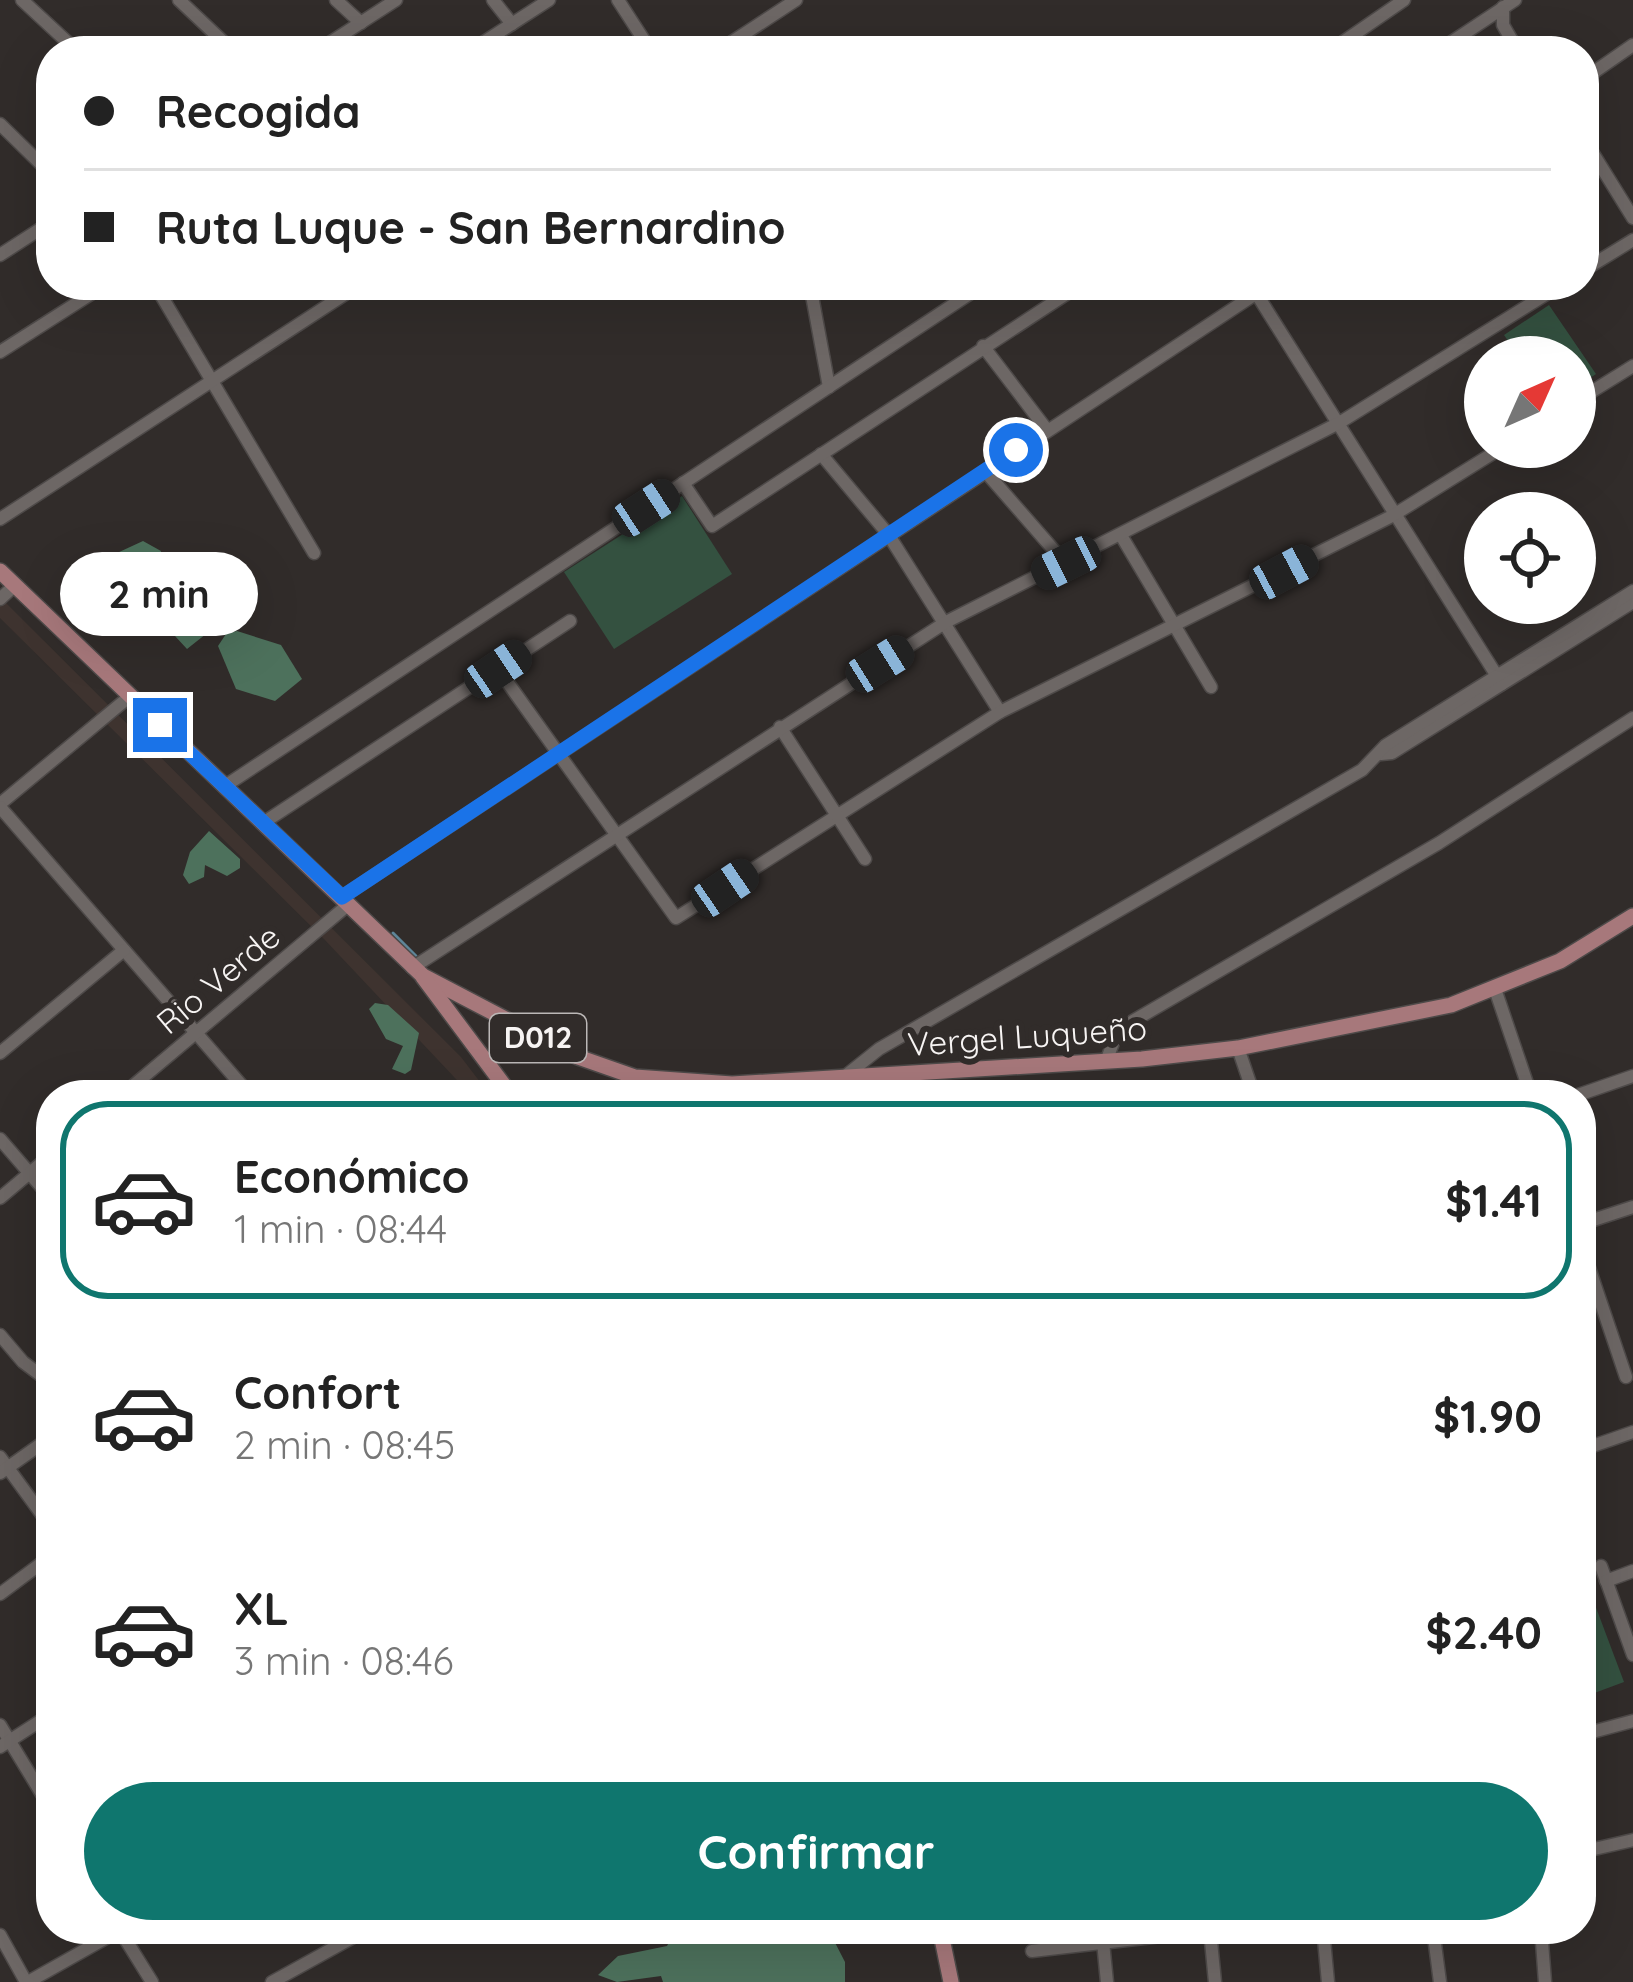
<!DOCTYPE html>
<html lang="es">
<meta charset="utf-8">
<style>
:root{--surface:#fff;--page:#f2f2f2;--text:#222;--muted:#767676;--line:#e0e0e0;--accent:#0f766e}
body{margin:0;font-family:Quicksand,sans-serif;background:var(--page);color:var(--text);height:100vh;display:flex;flex-direction:column;font-size:45px;white-space:nowrap}
*{box-sizing:border-box;margin:0}
p{font-size:39px;color:var(--muted)}
.icon{flex:none;width:66px;height:66px;fill:none;stroke:currentColor;stroke-width:2;stroke-linecap:round;stroke-linejoin:round}
.map{position:relative;flex:1;overflow:hidden}
.details{position:absolute;left:36px;top:1080px;width:1560px;height:864px;display:flex;flex-direction:column;background:var(--surface);border-radius:48px;box-shadow:0 12px 48px #0002}
.details>*{flex:none}
.hud{position:absolute;left:36px;top:36px;width:1563px;height:264px;border-radius:48px;box-shadow:0 12px 48px #0002;display:grid;align-content:center;height:264px;padding:0 48px;background:var(--surface)}
.needle{width:78px;rotate:45deg}
.buttons{position:absolute;left:1464px;top:336px;display:grid;gap:24px}
.buttons a{display:grid;place-items:center;width:132px;height:132px;border-radius:50%;background:var(--surface);box-shadow:0 12px 48px #0002;font-size:60px}
.end{position:absolute;width:54px;height:54px;margin:-27px;border:15px solid #1a73e8;background:#fff;box-shadow:0 0 0 6px #fff}
.from{border-radius:50%}
.bubble{position:absolute;height:84px;border-radius:42px;background:var(--surface);box-shadow:0 12px 48px #0002;font-size:39px;font-weight:700;line-height:84px;text-align:center}
.car{position:absolute;width:36px;height:72px;margin:-36px -18px;border-radius:15px;box-shadow:0 0 9px 3px #0007;background:linear-gradient(#222 24%,#8ab4d8 0 40%,#222 0 76%,#8ab4d8 0 86%,#222 0)}
.hud b{display:flex;align-items:center;gap:42px;height:114px;font-size:45px}
.hud b+b{border-top:3px solid var(--line)}
.hud i{width:30px;height:30px;background:var(--text)}
ul{padding:21px 0 0;list-style:none}
li{display:flex;align-items:center;gap:36px;height:198px;margin:0 24px 18px;padding:0 24px;border:6px solid transparent;border-radius:48px}
li div{flex:1}
li b{display:block;font-size:45px}
li em{font-style:normal;font-weight:700}
li.selected{border-color:var(--accent)}
li>.icon{width:108px;height:108px;stroke-width:1.5}
.action{display:flex;gap:24px;margin-top:auto;padding:24px 48px}
.action a{flex:1;height:138px;border-radius:72px;background:var(--accent);color:#fff;font-size:48px;font-weight:700;line-height:138px;text-align:center}
.map>svg:first-child{display:block}
.built{fill:#3e332f}
.green{fill:#345140}
.forest{fill:#4d715c}
.lines{fill:none;stroke-linecap:round;stroke-linejoin:round}
.stream{stroke:#5e8598;stroke-width:3}
.minor-casing{stroke:#4e4a49;stroke-width:15}
.major-casing{stroke:#4e4a49;stroke-width:18}
.minor{stroke:#6d6765;stroke-width:12}
.major{stroke:#a7787b;stroke-width:15}
.route{stroke:#1a73e8;stroke-width:15}
.labels{text-anchor:middle;stroke-width:12;stroke-linejoin:round;paint-order:stroke}
.shield{fill:#312c2a;stroke:#bcb8b7;stroke-width:3}
.shield-label{font-size:30px;font-weight:bold;fill:#f7f4f3}
.street-label{font-size:33px;fill:#f7f4f3;stroke:#312c2a}
</style>
<div class="map">
<svg width="1633" height="1982" viewBox="0 0 1633 1982">
<rect width="100%" height="100%" fill="#312c2a"/>
<polygon class="built" points="0,597 461,1057 490,1095 471,1095 324,939 0,618"/>
<g class="green">
<polygon points="1549,305 1596,374 1575,388 1575,357 1519,357 1504,335"/>
<polygon points="682,496 732,574 614,649 564,572"/>
<polygon points="1589,1589 1624,1682 1581,1698 1581,1592"/>
</g>
<g class="forest">
<path d="M143,541l18,10 -2,20 29,7 9,9 10,13 4,30 -24,19 -12,-13 3,-12 -18,-11 -11,16 -18,-16 6,-7c-8,-18 -24,-20 -33,-36l13,-17z"/>
<polygon points="237,631 281,645 302,679 275,701 236,689 218,646 226,634"/>
<polygon points="209,831 240,859 240,868 227,876 205,865 204,877 189,884 183,875 190,852"/>
<polygon points="375,1003 388,1005 419,1033 411,1070 405,1074 392,1069 403,1046 386,1039 369,1009"/>
<polygon points="659,1929 828,1929 845,1962 845,1982 663,1982 661,1976 617,1982 598,1975 618,1956 667,1946 672,1936"/>
</g>
<g class="lines">
<polyline class="stream" points="393,933 416,956"/>
<g class="minor-casing">
<g id="minor">
<polyline points="22,0 77,51"/>
<polyline points="179,0 233,51"/>
<polyline points="336,0 361,23"/>
<polyline points="493,0 512,24"/>
<polyline points="618,0 651,51"/>
<polyline points="1503,7 1503,25 1518,51"/>
<polyline points="317,51 396,0"/>
<polyline points="470,51 549,0"/>
<polyline points="718,51 796,0"/>
<polyline points="1330,51 1404,0"/>
<polyline points="1438,51 1515,0"/>
<polyline points="1584,79 1633,45"/>
<polyline points="0,124 51,174"/>
<polyline points="1584,139 1633,218"/>
<polyline points="0,255 51,222"/>
<polyline points="1584,270 1633,240"/>
<polyline points="155,285 314,553"/>
<polyline points="810,285 829,387"/>
<polyline points="1251,285 1502,684"/>
<polyline points="983,346 1047,430"/>
<polyline points="0,352 105,285"/>
<polyline points="1575,402 1633,366"/>
<polyline points="821,454 888,534 1000,712"/>
<polyline points="985,471 1066,564"/>
<polyline points="683,483 712,526 1080,285"/>
<polyline points="0,519 359,285"/>
<polyline points="1122,537 1211,687"/>
<polyline points="0,599 15,585"/>
<polyline points="498,669 676,918 1000,712 1392,516 1503,447"/>
<polyline points="780,727 865,859"/>
<polyline points="1381,754 1392,753 1633,602"/>
<polyline points="225,786 983,285"/>
<polyline points="0,804 129,697"/>
<polyline points="0,807 250,1095"/>
<polyline points="263,823 570,621"/>
<polyline points="342,897 1269,285"/>
<polyline points="412,968 946,622 1339,423 1561,285"/>
<polyline points="1495,989 1531,1095"/>
<polyline points="1238,1048 1254,1095"/>
<polyline points="0,1053 124,950"/>
<polyline points="1106,1062 1114,1040 1133,1021 1439,843 1633,718"/>
<polyline points="844,1077 879,1049 1362,770 1386,745 1633,591"/>
<polyline points="122,1095 349,904"/>
<polyline points="1578,1095 1633,1076"/>
<polyline points="0,1139 51,1198"/>
<polyline points="0,1198 51,1155"/>
<polyline points="1581,1224 1633,1207"/>
<polyline points="1581,1244 1626,1377"/>
<polyline points="0,1335 23,1362 51,1383"/>
<polyline points="1581,1450 1633,1432"/>
<polyline points="0,1457 51,1527"/>
<polyline points="0,1473 51,1437"/>
<polyline points="1601,1566 1633,1655"/>
<polyline points="1606,1581 1633,1571"/>
<polyline points="0,1594 51,1556"/>
<polyline points="0,1725 51,1809"/>
<polyline points="1581,1735 1633,1721"/>
<polyline points="0,1747 51,1714"/>
<polyline points="1581,1852 1633,1840"/>
<polyline points="119,1929 152,1982"/>
<polyline points="1323,1929 1328,1982"/>
<polyline points="1433,1929 1440,1982"/>
<polyline points="1541,1929 1545,1982"/>
<polyline points="1210,1931 1215,1982"/>
<polyline points="0,1935 26,1982"/>
<polyline points="942,1936 980,1929"/>
<polyline points="1103,1942 1107,1982"/>
<polyline points="1032,1951 1222,1929"/>
<polyline points="28,1982 122,1929"/>
<polyline points="272,1982 368,1929"/>
</g>
</g>
<g class="major-casing">
<g id="major">
<polyline points="0,571 423,976 578,1057 635,1077 732,1084 1142,1059 1238,1048 1451,1005 1560,961 1633,916"/>
<polyline points="423,977 511,1095"/>
<polyline points="940,1929 951,1982"/>
</g>
</g>
<use href="#minor" class="minor"/>
<use href="#major" class="major"/>
</g>
<g class="lines">
<polyline class="route" points="160,725 342,897 1016,450"/>
</g>
<g class="labels">
<rect class="shield" x="490" y="1014" width="96" height="48" rx="9"/>
<g class="shield-label">
<text x="538" y="1048">D012</text>
</g>
<g class="street-label">
<text transform="translate(218 979) rotate(-40)" y="12">Rio Verde</text>
<text transform="translate(1027 1036) rotate(-4)" y="12">Vergel Luqueño</text>
</g>
</g>
</svg>
<div class="buttons">
<a><svg class="needle" viewBox="-14 -14 28 28"><path d="M0-13l5 13h-10z" fill="#e53935"/><path d="M0 13l5-13h-10z" fill="#767676"/></svg></a>
<a><svg class="icon" aria-label="locate" viewBox="0 0 24 24"><circle cx="12" cy="12" r="6"/><path d="M12 2v4M12 18v4M2 12h4M18 12h4"/></svg></a>
</div>
<i class="end from" style="left:1016px;top:450px"></i>
<i class="end" style="left:160px;top:725px"></i>
<div class="bubble" style="left:60px;top:552px;width:198px">2 min</div>
<i class="car" style="left:646px;top:508px;rotate:57deg"></i>
<i class="car" style="left:1066px;top:563px;rotate:244deg"></i>
<i class="car" style="left:1284px;top:572px;rotate:62deg"></i>
<i class="car" style="left:880px;top:664px;rotate:58deg"></i>
<i class="car" style="left:498px;top:669px;rotate:56deg"></i>
<i class="car" style="left:725px;top:888px;rotate:56deg"></i>
<div class="hud">
<b><i class="from"></i>Recogida</b>
<b><i></i>Ruta Luque - San Bernardino</b>
</div>
<section class="details">
<ul>
<li class="selected"><svg class="icon" aria-label="car" viewBox="0 0 24 24"><path d="M5 17H2v-5l4-1 3-4h7l3 4 3 1v5h-3M9 17h6M6 11h13"/><circle cx="7" cy="17" r="2"/><circle cx="17" cy="17" r="2"/></svg><div><b>Económico</b><p>1 min · 08:44</p></div><em>$1.41</em></li>
<li><svg class="icon" aria-label="car" viewBox="0 0 24 24"><path d="M5 17H2v-5l4-1 3-4h7l3 4 3 1v5h-3M9 17h6M6 11h13"/><circle cx="7" cy="17" r="2"/><circle cx="17" cy="17" r="2"/></svg><div><b>Confort</b><p>2 min · 08:45</p></div><em>$1.90</em></li>
<li><svg class="icon" aria-label="car" viewBox="0 0 24 24"><path d="M5 17H2v-5l4-1 3-4h7l3 4 3 1v5h-3M9 17h6M6 11h13"/><circle cx="7" cy="17" r="2"/><circle cx="17" cy="17" r="2"/></svg><div><b>XL</b><p>3 min · 08:46</p></div><em>$2.40</em></li>
</ul>
<div class="action"><a>Confirmar</a></div>
</section>
</div>
